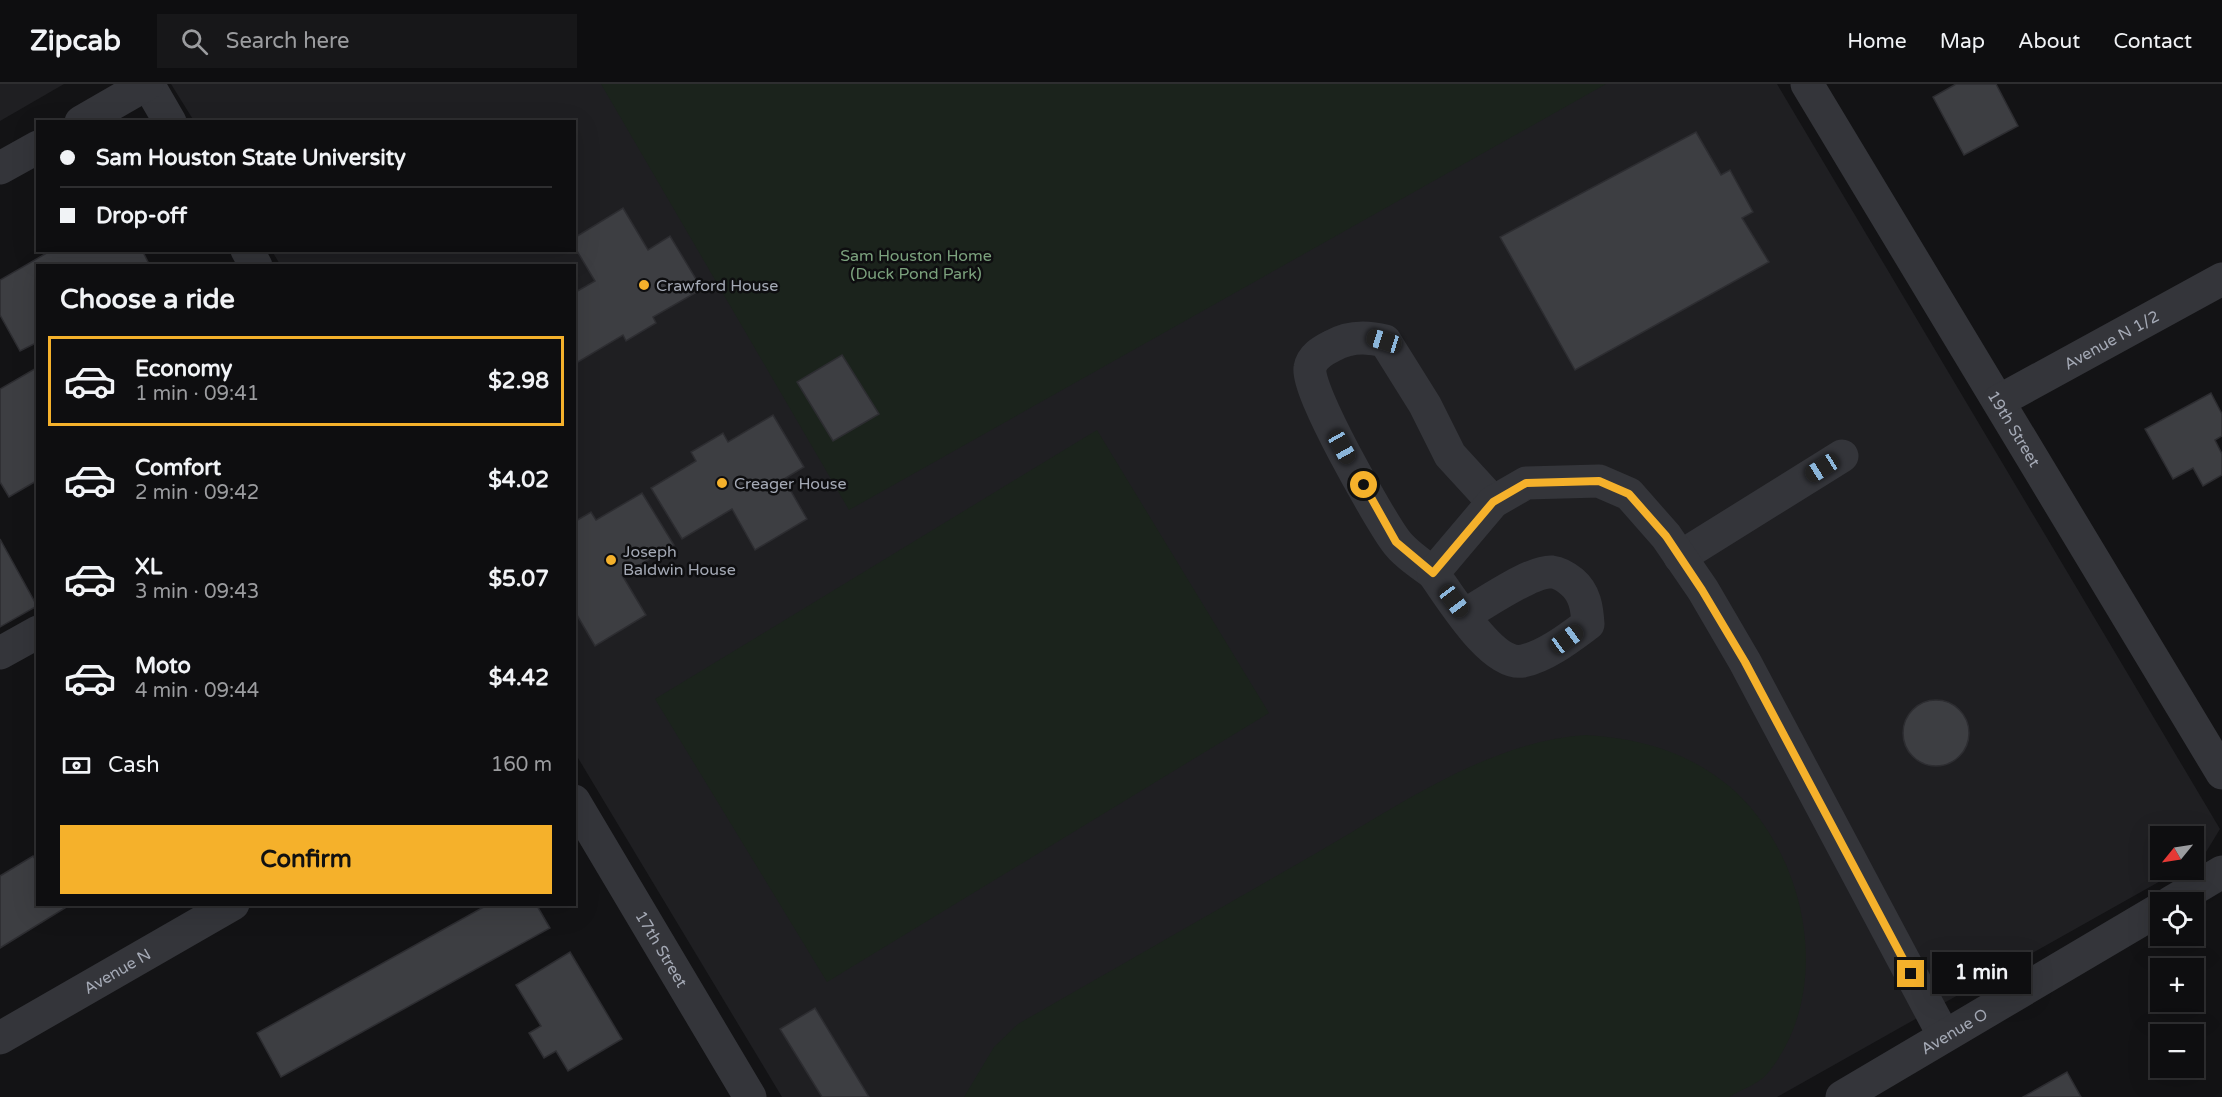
<!DOCTYPE html>
<meta charset="utf-8">
<style>
:root{--surface:#0e0e10;--page:#171719;--text:#f1f3f6;--muted:#9b9c9f;--line:#2e2e30;--accent:#f5b12b}
body{margin:0;font-family:"Varela Round",sans-serif;background:var(--page);color:var(--text);height:100vh;display:flex;flex-direction:column;font-size:22px;white-space:nowrap}
*{box-sizing:border-box;margin:0}
p{font-size:20px;color:var(--muted)}
.icon{flex:none;width:33px;height:33px;fill:none;stroke:currentColor;stroke-width:2;stroke-linecap:round;stroke-linejoin:round}
.map{position:relative;flex:1;overflow:hidden}
.details{position:absolute;left:36px;top:180px;width:540px;height:642px;display:flex;flex-direction:column;background:var(--surface);border-radius:0px;box-shadow:0 6px 24px #0002,0 0 0 2px var(--line)}
.details>*{flex:none}
.hud{position:absolute;left:36px;top:36px;width:540px;height:132px;border-radius:0px;box-shadow:0 6px 24px #0002,0 0 0 2px var(--line);display:grid;align-content:center;height:132px;padding:0 24px;background:var(--surface)}
.needle{width:39px;rotate:240deg}
.fabs{position:absolute;left:2150px;top:742px;display:grid;gap:12px}
.fabs a{display:grid;place-items:center;width:54px;height:54px;border-radius:0px;background:var(--surface);box-shadow:0 6px 24px #0002,0 0 0 2px var(--line);font-size:30px}
.end{position:absolute;width:27px;height:27px;margin:-14px;border:8px solid #f5b12b;background:#111;box-shadow:0 0 0 3px #111}
.from{border-radius:50%}
.bubble{position:absolute;height:42px;border-radius:0px;background:var(--surface);box-shadow:0 6px 24px #0002,0 0 0 2px var(--line);font-size:20px;font-weight:700;line-height:42px;text-align:center}
.car{position:absolute;width:18px;height:36px;margin:-18px -9px;border-radius:8px;box-shadow:0 0 4px 2px #0007;background:linear-gradient(#222 24%,#8ab4d8 0 40%,#222 0 76%,#8ab4d8 0 86%,#222 0)}
.hud b{display:flex;align-items:center;gap:21px;height:57px;font-size:22px}
.hud b+b{border-top:2px solid var(--line)}
.hud i{width:15px;height:15px;background:var(--text)}
ul{padding:0;list-style:none}
li{display:flex;align-items:center;gap:18px;height:90px;margin:0 12px 9px;padding:0 12px;border:3px solid transparent;border-radius:0px}
li div{flex:1}
li b{display:block;font-size:22px}
li em{font-style:normal;font-weight:700}
li.selected{border-color:var(--accent)}
li>.icon{width:54px;height:54px;stroke-width:1.5}
h2{padding:0 24px;font-size:27px;line-height:72px}
.pay{display:flex;align-items:center;gap:15px;height:66px;padding:0 24px;font-size:22px}
.pay p{margin-inline-start:auto}
.cta{display:flex;gap:12px;margin-top:auto;padding:12px 24px}
.cta a{flex:1;height:69px;border-radius:0px;background:var(--accent);color:#111;font-size:24px;font-weight:700;line-height:69px;text-align:center}
header{display:flex;align-items:center;gap:36px;box-sizing:border-box;height:84px;padding:0 30px;background:var(--surface);border-bottom:2px solid var(--line)}
header strong{font-size:28px}
nav{display:flex;gap:33px;margin-inline-start:auto;font-size:21px}
.search{width:420px;height:54px;background:var(--page);display:flex;align-items:center;gap:15px;box-sizing:border-box;padding:0 21px;border-radius:0px;color:var(--muted);font-size:22px}
.map>svg:first-child{display:block}
.built{fill:#1f1f22}
.green{fill:#1b231c}
.building{fill:#3d3e42;stroke:#2d2d31;stroke-width:1.5}
.lines{fill:none;stroke-linecap:round;stroke-linejoin:round}
.minor{stroke:#34353a;stroke-width:33}
.route{stroke:#f5b12b;stroke-width:8}
.poi-dot{fill:#f5b12b;stroke:#0e0e10;stroke-width:2}
.labels{text-anchor:middle;stroke-width:5;stroke-linejoin:round;paint-order:stroke}
.park-label{font-size:16px;fill:#7ba17d;stroke:#0e0e10}
.poi-label{font-size:16px;fill:#a4a9b5;stroke:#0e0e10;text-anchor:start}
.street-label{font-size:16px;fill:#a4a9b5;stroke:#0e0e10}
</style>
<header>
<strong>Zipcab</strong>
<div class="search"><svg class="icon" aria-label="search" viewBox="0 0 24 24"><circle cx="10" cy="10" r="6"/><path d="M15 15l6 6"/></svg>Search here</div>
<nav><a>Home</a><a>Map</a><a>About</a><a>Contact</a></nav>
</header>
<div class="map">
<svg width="2222" height="1013" viewBox="0 0 2222 1013">
<rect width="100%" height="100%" fill="#131315"/>
<g class="built">
<polygon points="0,0 64,0 0,37"/>
<polygon points="171,0 1777,0 2220,745 2203,773 2193,779 2193,753 2160,753 2160,786 2180,786 1777,1013 782,1013 575,669 574,182 281,182 272,167 574,166 574,38 194,37"/>
</g>
<g class="green">
<polygon points="601,0 1606,0 849,426"/>
<polygon points="1097,346 1269,629 827,898 655,615"/>
<path d="M1586,651c53,3 102,17 143,51 78,66 107,205 38,288 -8,10 -27,16 -38,23h-765l30,-50 24,-23c96,-55 192,-110 288,-165 87,-49 178,-117 280,-124z"/>
</g>
<g class="building">
<polygon points="1956,0 1996,0 2018,42 1964,71 1933,13"/>
<polygon points="1696,48 1721,91 1730,86 1753,128 1742,134 1769,178 1575,286 1500,153"/>
<polygon points="623,124 648,166 670,152 702,205 653,233 656,239 626,257 623,251 578,278 574,272 574,209 595,197 574,162 574,154"/>
<polygon points="52,166 142,166 150,182 38,182 38,258 20,267 0,231 0,196"/>
<polygon points="842,271 879,330 833,357 797,298"/>
<polygon points="38,283 38,396 9,413 0,398 0,305"/>
<polygon points="2211,309 2222,330 2222,352 2215,356 2222,370 2222,391 2203,402 2193,384 2173,395 2145,345"/>
<polygon points="773,331 804,383 784,395 807,435 755,466 732,425 682,455 651,404 696,377 691,368 723,349 728,358"/>
<polygon points="642,409 674,461 622,491 646,531 595,562 574,526 574,438 591,428 596,436"/>
<polygon points="0,455 37,522 0,543"/>
<circle cx="1936" cy="649" r="33"/>
<polygon points="33,772 38,779 38,820 63,820 65,824 0,864 0,792"/>
<polygon points="489,820 536,820 550,844 281,993 257,949"/>
<polygon points="570,868 622,955 568,987 556,967 544,974 529,949 541,942 516,901"/>
<polygon points="815,924 869,1013 822,1013 780,945"/>
<polygon points="2067,988 2081,1013 2023,1013"/>
</g>
<g class="lines">
<g class="minor">
<polyline points="148,0 170,38"/>
<path id="s1" d="M1807,0l415,689"/>
<polyline points="81,38 147,0"/>
<polyline points="0,84 38,63"/>
<polyline points="247,166 256,182"/>
<path id="s2" d="M1999,317l223,-122"/>
<polyline points="1680,473 1842,372"/>
<path d="M1433,489c-12,-9 -29,-20 -38,-33 -16,-22 -90,-151 -85,-172 2,-11 12,-17 22,-22 17,-10 34,-10 53,-5l40,64 25,50 43,47"/>
<path d="M1464,531c19,-10 68,-45 88,-43 8,1 14,5 20,10 13,11 15,26 16,42 -19,14 -42,32 -65,37 -31,6 -73,-65 -90,-88l60,-71 33,-19 73,-2 30,13 37,42 37,54 42,72 199,374"/>
<polyline points="0,569 38,548"/>
<path id="s3" d="M574,717l176,296"/>
<polyline points="2170,819 2222,788"/>
<path id="s4" d="M0,954l233,-134"/>
<path id="s5" d="M1842,1013l318,-188"/>
</g>
</g>
<g class="lines">
<polyline class="route" points="1364,401 1396,458 1433,489 1493,418 1526,399 1599,397 1629,410 1666,452 1702,506 1745,578 1911,890"/>
</g>
<g class="poi-dot">
<circle cx="644" cy="201" r="6"/>
<circle cx="722" cy="399" r="6"/>
<circle cx="611" cy="476" r="6"/>
</g>
<g class="labels">
<g class="park-label">
<text x="916" y="177">Sam Houston Home<tspan x="916" dy="18">(Duck Pond Park)</tspan></text>
</g>
<g class="poi-label">
<text x="656" y="207">Crawford House</text>
<text x="734" y="405">Creager House</text>
<text x="623" y="473">Joseph<tspan x="623" dy="18">Baldwin House</tspan></text>
</g>
<g class="street-label">
<text dy="6" stroke="none"><textPath href="#s2" startOffset="128">Avenue N 1/2</textPath></text>
<text dy="6" stroke="none"><textPath href="#s1" startOffset="402">19th Street</textPath></text>
<text dy="6" stroke="none"><textPath href="#s3" startOffset="172">17th Street</textPath></text>
<text dy="6" stroke="none"><textPath href="#s4" startOffset="135">Avenue N</textPath></text>
<text dy="6" stroke="none"><textPath href="#s5" startOffset="130">Avenue O</textPath></text>
</g>
</g>
</svg>
<div class="fabs">
<a><svg class="needle" viewBox="-14 -14 28 28"><path d="M0-13l5 13h-10z" fill="#e53935"/><path d="M0 13l5-13h-10z" fill="#9b9c9f"/></svg></a>
<a><svg class="icon" aria-label="locate" viewBox="0 0 24 24"><circle cx="12" cy="12" r="6"/><path d="M12 2v4M12 18v4M2 12h4M18 12h4"/></svg></a>
<a>+</a>
<a>−</a>
</div>
<i class="end from" style="left:1364px;top:401px"></i>
<i class="end" style="left:1911px;top:890px"></i>
<div class="bubble" style="left:1932px;top:868px;width:99px">1 min</div>
<i class="car" style="left:1384px;top:257px;rotate:287deg"></i>
<i class="car" style="left:1342px;top:363px;rotate:151deg"></i>
<i class="car" style="left:1822px;top:384px;rotate:238deg"></i>
<i class="car" style="left:1454px;top:517px;rotate:143deg"></i>
<i class="car" style="left:1567px;top:555px;rotate:54deg"></i>
<div class="hud">
<b><i class="from"></i>Sam Houston State University</b>
<b><i></i>Drop-off</b>
</div>
<section class="details">
<h2>Choose a ride</h2>
<ul>
<li class="selected"><svg class="icon" aria-label="car" viewBox="0 0 24 24"><path d="M5 17H2v-5l4-1 3-4h7l3 4 3 1v5h-3M9 17h6M6 11h13"/><circle cx="7" cy="17" r="2"/><circle cx="17" cy="17" r="2"/></svg><div><b>Economy</b><p>1 min · 09:41</p></div><em>$2.98</em></li>
<li><svg class="icon" aria-label="car" viewBox="0 0 24 24"><path d="M5 17H2v-5l4-1 3-4h7l3 4 3 1v5h-3M9 17h6M6 11h13"/><circle cx="7" cy="17" r="2"/><circle cx="17" cy="17" r="2"/></svg><div><b>Comfort</b><p>2 min · 09:42</p></div><em>$4.02</em></li>
<li><svg class="icon" aria-label="car" viewBox="0 0 24 24"><path d="M5 17H2v-5l4-1 3-4h7l3 4 3 1v5h-3M9 17h6M6 11h13"/><circle cx="7" cy="17" r="2"/><circle cx="17" cy="17" r="2"/></svg><div><b>XL</b><p>3 min · 09:43</p></div><em>$5.07</em></li>
<li><svg class="icon" aria-label="car" viewBox="0 0 24 24"><path d="M5 17H2v-5l4-1 3-4h7l3 4 3 1v5h-3M9 17h6M6 11h13"/><circle cx="7" cy="17" r="2"/><circle cx="17" cy="17" r="2"/></svg><div><b>Moto</b><p>4 min · 09:44</p></div><em>$4.42</em></li>
</ul>
<div class="pay"><svg class="icon" aria-label="cash" viewBox="0 0 24 24"><path d="M3 7h18v10H3z"/><circle cx="12" cy="12" r="2"/></svg>Cash<p>160 m</p></div>
<div class="cta"><a>Confirm</a></div>
</section>
</div>
